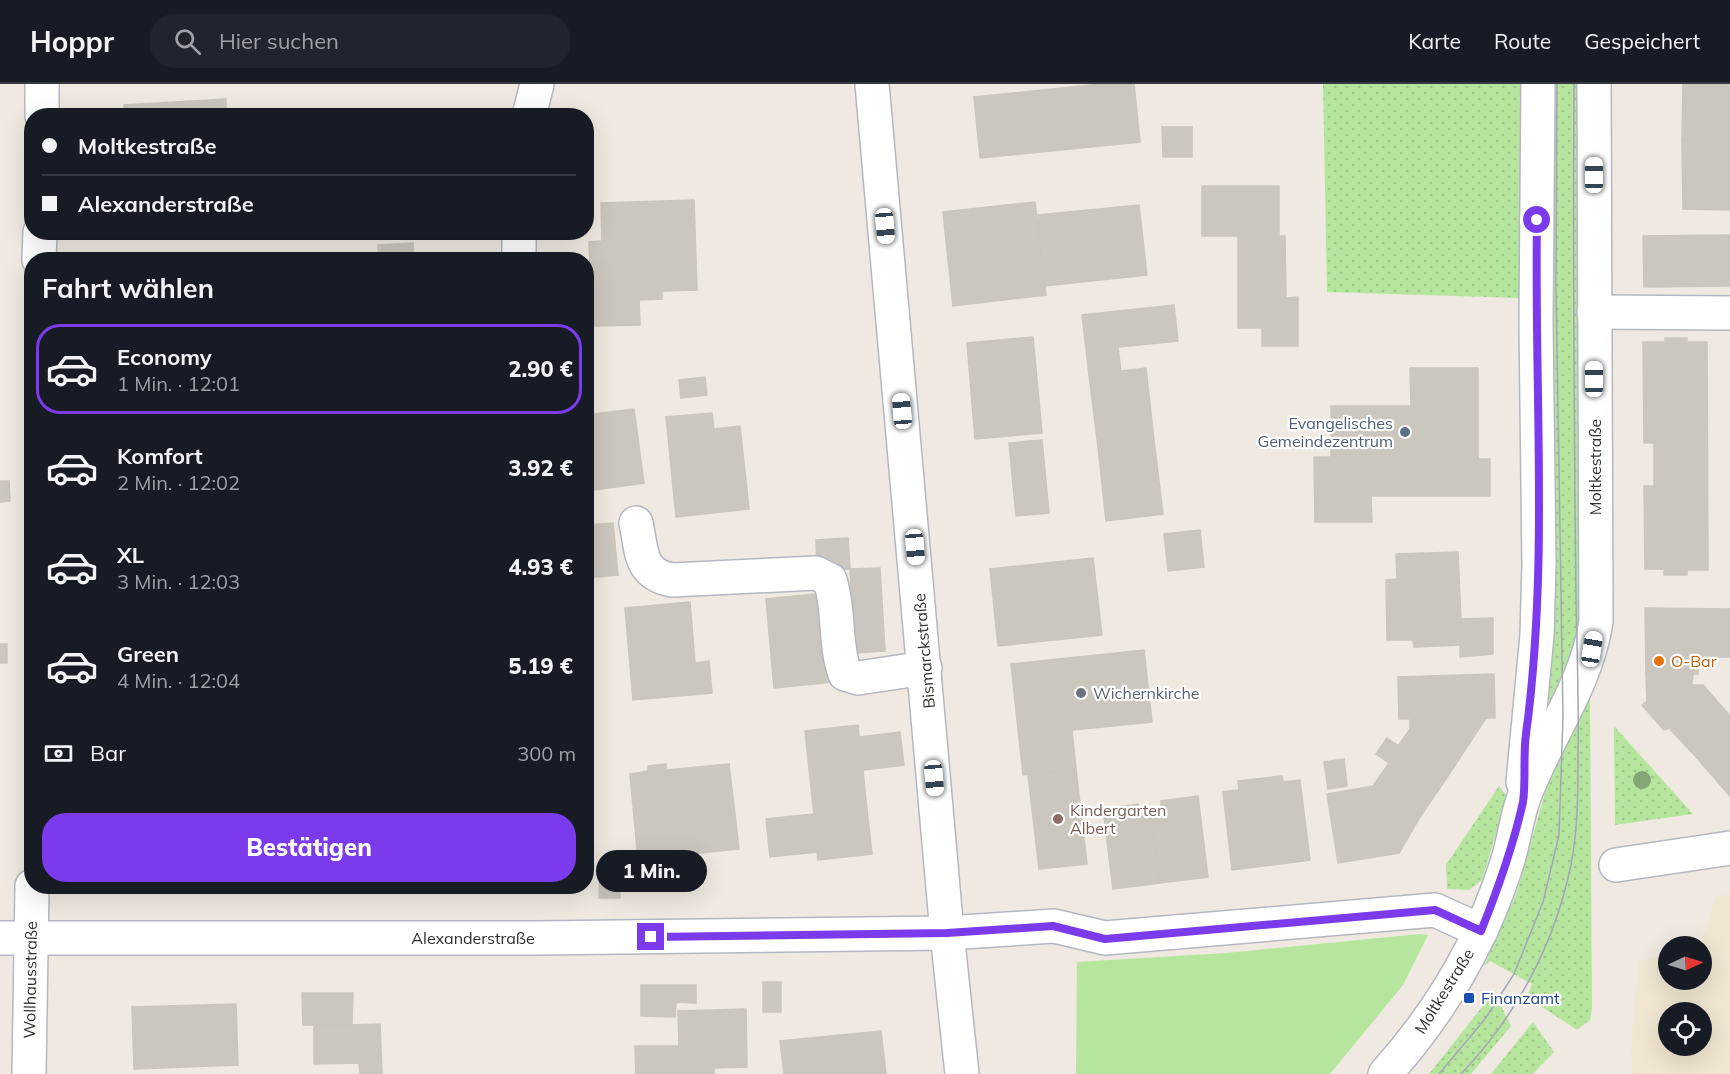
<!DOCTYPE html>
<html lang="de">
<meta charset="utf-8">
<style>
:root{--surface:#171b24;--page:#20242c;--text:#f1f3f6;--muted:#9ea1a6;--line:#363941;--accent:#7c3aed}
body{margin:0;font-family:Mulish,sans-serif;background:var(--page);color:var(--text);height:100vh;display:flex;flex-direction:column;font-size:22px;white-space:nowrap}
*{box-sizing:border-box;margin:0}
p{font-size:20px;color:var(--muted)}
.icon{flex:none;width:33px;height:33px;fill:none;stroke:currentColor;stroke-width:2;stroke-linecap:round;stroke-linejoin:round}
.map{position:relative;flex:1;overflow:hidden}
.drawer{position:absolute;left:24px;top:168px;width:570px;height:642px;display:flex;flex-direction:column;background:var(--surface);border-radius:24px;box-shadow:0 6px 24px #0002}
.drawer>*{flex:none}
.banner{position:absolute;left:24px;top:24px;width:570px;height:132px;border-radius:24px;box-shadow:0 6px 24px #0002;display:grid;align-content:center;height:132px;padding:0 18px;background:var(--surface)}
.needle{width:39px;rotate:86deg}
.tools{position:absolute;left:1658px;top:852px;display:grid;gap:12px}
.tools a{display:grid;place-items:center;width:54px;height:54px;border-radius:50%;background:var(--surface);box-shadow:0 6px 24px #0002;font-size:30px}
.end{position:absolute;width:27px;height:27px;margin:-14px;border:8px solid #7c3aed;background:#fff;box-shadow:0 0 0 3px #fff}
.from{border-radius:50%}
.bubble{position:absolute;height:42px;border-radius:21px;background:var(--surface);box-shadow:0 6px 24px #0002;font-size:20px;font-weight:800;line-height:42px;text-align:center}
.car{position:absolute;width:18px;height:36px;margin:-18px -9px;border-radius:8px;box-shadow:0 0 4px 2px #0007;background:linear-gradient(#fff 24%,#345 0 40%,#fff 0 76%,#345 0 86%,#fff 0)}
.banner b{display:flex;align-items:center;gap:21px;height:57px;font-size:22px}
.banner b+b{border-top:2px solid var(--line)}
.banner i{width:15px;height:15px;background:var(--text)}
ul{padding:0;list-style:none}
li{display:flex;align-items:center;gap:18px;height:90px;margin:0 12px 9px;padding:0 6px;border:3px solid transparent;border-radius:24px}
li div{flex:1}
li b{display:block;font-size:22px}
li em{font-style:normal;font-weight:800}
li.active{border-color:var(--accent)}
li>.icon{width:54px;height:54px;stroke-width:1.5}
h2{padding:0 18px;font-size:27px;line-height:72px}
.pay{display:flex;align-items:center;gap:15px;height:66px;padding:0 18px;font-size:22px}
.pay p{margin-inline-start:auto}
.primary-button{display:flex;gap:12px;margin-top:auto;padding:12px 18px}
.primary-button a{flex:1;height:69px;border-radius:24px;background:var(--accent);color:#fff;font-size:24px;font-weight:800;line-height:69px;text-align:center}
header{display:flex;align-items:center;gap:36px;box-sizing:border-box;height:84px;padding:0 30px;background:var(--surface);border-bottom:2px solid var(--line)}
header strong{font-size:28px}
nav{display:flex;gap:33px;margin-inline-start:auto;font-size:21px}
.search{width:420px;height:54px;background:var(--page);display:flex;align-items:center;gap:15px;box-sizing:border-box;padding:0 21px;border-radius:24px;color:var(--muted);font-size:22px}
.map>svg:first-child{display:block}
.education{fill:#f0e6d1;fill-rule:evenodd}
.grass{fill:url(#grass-dots)}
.park{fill:#b6e59e}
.building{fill:#cbc7bf;stroke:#cbc5ba;stroke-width:1.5}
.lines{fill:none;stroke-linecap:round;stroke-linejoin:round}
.minor-casing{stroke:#b4b7c1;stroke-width:36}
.minor{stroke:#fff;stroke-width:33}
.tram{stroke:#a3a6b8;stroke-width:1.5}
.tree{fill:#84a574}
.route{stroke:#7c3aed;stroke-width:8}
.service-dot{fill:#5c6f8a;stroke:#fff;stroke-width:2}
.food-dot{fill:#e8710a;stroke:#fff;stroke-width:2}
.worship-dot{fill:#6b7280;stroke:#fff;stroke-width:2}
.education-dot{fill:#8d6e63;stroke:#fff;stroke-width:2}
.transit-dot{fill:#1a4fb4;stroke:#fff;stroke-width:2}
.labels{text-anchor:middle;stroke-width:4.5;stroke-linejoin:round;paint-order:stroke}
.service-label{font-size:16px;fill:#4e5e75;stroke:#fff;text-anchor:end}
.street-label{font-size:16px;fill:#2e2e2e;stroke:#fff}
.food-label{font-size:16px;fill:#c56008;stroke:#fff;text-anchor:start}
.worship-label{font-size:16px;fill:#5b616d;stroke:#fff;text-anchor:start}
.education-label{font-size:16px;fill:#785e54;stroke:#fff;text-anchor:start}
.transit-label{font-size:16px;fill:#164399;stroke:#fff;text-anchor:start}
</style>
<header>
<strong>Hoppr</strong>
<div class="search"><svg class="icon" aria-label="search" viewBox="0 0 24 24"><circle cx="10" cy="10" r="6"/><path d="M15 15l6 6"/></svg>Hier suchen</div>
<nav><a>Karte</a><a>Route</a><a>Gespeichert</a></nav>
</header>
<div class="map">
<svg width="1730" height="990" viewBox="0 0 1730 990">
<defs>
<pattern id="grass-dots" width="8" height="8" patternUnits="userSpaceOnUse" patternTransform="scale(1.5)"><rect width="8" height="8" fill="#b6e59e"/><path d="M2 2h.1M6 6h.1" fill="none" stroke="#9dc588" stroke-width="1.8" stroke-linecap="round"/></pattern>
</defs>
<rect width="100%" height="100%" fill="#efe9e1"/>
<path class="education" d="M1730,810v180h-97l-2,-22 7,-90 30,-9v27h33v-34h-9l9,-2 15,-47zM1668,928h33v34h-33z"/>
<g class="grass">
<polygon points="1323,0 1521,0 1521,214 1327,208"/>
<polygon points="1550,0 1585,0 1587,538 1556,618 1548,622 1543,620"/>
<polygon points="1590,615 1592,924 1590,936 1577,946 1542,923 1528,910 1532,900 1490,877 1484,882 1517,808 1554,677"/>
<polygon points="1614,642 1693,730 1615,741"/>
<polygon points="1499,702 1507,713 1482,796 1469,806 1447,805 1446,781"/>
<polygon points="1494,908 1511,942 1471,990 1429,990"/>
<polygon points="1533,938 1554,968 1533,990 1491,990"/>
</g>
<polygon class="park" points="1419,850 1428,851 1403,901 1330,990 1076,990 1077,878 1226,869"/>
<g class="building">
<polygon points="1101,0 1134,0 1140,58 980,74 974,13"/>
<polygon points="1683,0 1730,0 1730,56 1682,56"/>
<polygon points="226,15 226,32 124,32 124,21"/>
<polygon points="1162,43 1192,43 1192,73 1163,73"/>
<polygon points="1682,56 1730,56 1730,126 1683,125"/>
<rect x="1202" y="102" width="77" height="50"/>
<polygon points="694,116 697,206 662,207 662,215 639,216 640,241 592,242 589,158 602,157 601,119"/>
<polygon points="1035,118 1046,211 953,222 943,128"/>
<polygon points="1139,121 1147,191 1044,202 1038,131"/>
<polygon points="1730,151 1730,202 1644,203 1643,152"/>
<polygon points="1238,152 1285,152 1286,214 1298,213 1298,262 1262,262 1262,244 1238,244"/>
<polygon points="413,159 414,176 379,176 378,161"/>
<polygon points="1174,221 1178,257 1118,263 1121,288 1089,291 1082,231"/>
<polygon points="1033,253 1042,349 975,355 967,259"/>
<polygon points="1665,254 1687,254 1687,258 1707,258 1708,486 1687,486 1687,491 1664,491 1664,485 1645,485 1644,402 1654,402 1654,359 1644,359 1643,258 1665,258"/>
<polygon points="1146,284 1154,356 1098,363 1089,291"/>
<polygon points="1410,284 1478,284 1478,375 1490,375 1490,412 1371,412 1372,438 1315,438 1314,373 1331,373 1331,322 1411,322"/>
<polygon points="705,293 707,311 681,314 679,296"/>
<polygon points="634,325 644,399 588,407 586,331"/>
<polygon points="712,329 714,345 740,342 749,425 676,433 666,333"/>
<polygon points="1042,356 1049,429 1016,432 1009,359"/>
<polygon points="1154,356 1163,430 1106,437 1098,363"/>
<polygon points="0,397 9,397 10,417 0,418"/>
<polygon points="613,439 618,491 586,494 586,441"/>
<polygon points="1200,446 1204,483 1168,487 1164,450"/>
<polygon points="848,454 850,485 817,487 816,456"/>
<polygon points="1458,468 1462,561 1414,563 1413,556 1387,556 1386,496 1397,495 1396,470"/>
<polygon points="1093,474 1102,551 998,562 990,485"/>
<polygon points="880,484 885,567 854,569 850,485"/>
<polygon points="825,509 833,598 774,604 766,515"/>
<polygon points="690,518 695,579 709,577 712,609 633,616 625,524"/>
<polygon points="1645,524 1730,525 1730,573 1698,573 1698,590 1646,591"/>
<polygon points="1493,534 1493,570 1460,573 1461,535"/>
<rect x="0" y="560" width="7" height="19"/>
<polygon points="1144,566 1152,638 1072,646 1076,685 1023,691 1011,580"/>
<polygon points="1494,590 1495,634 1399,635 1398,593"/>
<polygon points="1693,590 1692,601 1703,601 1730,632 1730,645 1697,674 1669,644 1664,646 1642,621 1647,617 1646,591"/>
<polygon points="1410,634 1486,634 1446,695 1398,662 1410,645"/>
<polygon points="858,641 859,653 900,648 904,681 863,686 865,707 812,713 805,647"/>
<polygon points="1730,645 1730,712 1697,674"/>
<polygon points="1387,654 1446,695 1420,733 1373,702 1389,679 1376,670"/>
<polygon points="586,671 589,671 592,779 586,779"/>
<polygon points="1344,675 1347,702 1328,705 1324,678"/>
<polygon points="666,680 666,686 729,680 739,765 638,775 630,690 648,687 648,682"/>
<polygon points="1076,685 1087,780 1039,785 1028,691"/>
<polygon points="1282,692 1283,698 1300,696 1310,776 1232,786 1223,708 1239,706 1238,697"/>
<polygon points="1373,702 1420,733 1399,769 1338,779 1327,710"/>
<polygon points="865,707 872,770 818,776 817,768 770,773 766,735 814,730 812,713"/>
<polygon points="1198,712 1208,793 1160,799 1150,730 1162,729 1161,717"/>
<polygon points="1138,720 1139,731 1150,730 1160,799 1113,805 1103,725"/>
<polygon points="617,783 620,814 599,814 600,785"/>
<rect x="763" y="898" width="18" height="30"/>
<polygon points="641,901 696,901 696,919 676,918 675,933 641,932"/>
<polygon points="302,909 353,909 352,941 303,941"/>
<polygon points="236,920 238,981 134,985 132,923"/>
<polygon points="746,925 747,983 714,984 714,990 636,990 635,962 679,962 678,927"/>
<polygon points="380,940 382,990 360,990 359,979 314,980 314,942"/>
<polygon points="881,947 886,990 784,990 780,957"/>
</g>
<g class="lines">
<g class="minor-casing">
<g id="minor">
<polyline points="872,0 947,849 962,990"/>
<polyline points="42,32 42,0"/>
<polyline points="529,32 537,0"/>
<polyline points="519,148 519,176"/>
<polyline points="39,176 40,148"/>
<polyline points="1594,228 1730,229"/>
<path d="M636,439c6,28 3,51 36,57l144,-7 14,7c10,31 4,63 15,94l13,4 67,-10"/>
<polyline points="1523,698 1537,551 1539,480 1536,238 1538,0"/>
<polyline points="1616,781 1730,764"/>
<polyline points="0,854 537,854 947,849 1054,842 1105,854 1435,826 1481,847"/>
<polyline points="29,990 32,802"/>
<path d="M1385,990c55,-61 97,-132 122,-211 7,-21 9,-44 17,-66 22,-59 62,-111 72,-175l-2,-538"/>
</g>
</g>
<use href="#minor" class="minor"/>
<g class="tram">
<polyline points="1439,990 1485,935 1514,890 1543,818 1559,751 1563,632 1556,202 1557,0"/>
<path d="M1461,990c53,-56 89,-121 107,-196 10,-39 10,-81 10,-122 1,-53 -1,-106 -2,-159 -2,-171 -3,-342 -2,-513"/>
</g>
</g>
<circle class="tree" cx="1642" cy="696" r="9"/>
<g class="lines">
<path class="route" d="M651,853l296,-4 106,-7 52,13 330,-29 46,21c17,-42 32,-84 42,-129 3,-19 0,-47 3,-68 23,-170 8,-343 11,-514"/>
</g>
<circle class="service-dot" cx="1405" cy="348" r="6"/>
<circle class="food-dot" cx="1659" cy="577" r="6"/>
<circle class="worship-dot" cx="1081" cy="609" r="6"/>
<circle class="education-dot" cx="1058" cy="735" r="6"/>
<rect class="transit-dot" x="1463" y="908" width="12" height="12" rx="3"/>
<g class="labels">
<g class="service-label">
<text x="1393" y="345">Evangelisches<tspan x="1393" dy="18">Gemeindezentrum</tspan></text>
</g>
<g class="street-label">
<text transform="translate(1595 383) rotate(-90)" y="6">Moltkestraße</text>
<text transform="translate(924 567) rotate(-95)" y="6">Bismarckstraße</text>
<text x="473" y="860">Alexanderstraße</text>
<text transform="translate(30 896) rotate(-89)" y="6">Wollhausstraße</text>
<text transform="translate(1444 907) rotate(-58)" y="6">Moltkestraße</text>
</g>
<g class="food-label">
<text x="1671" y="583">O-Bar</text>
</g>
<g class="worship-label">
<text x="1093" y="615">Wichernkirche</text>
</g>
<g class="education-label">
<text x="1070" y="732">Kindergarten<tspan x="1070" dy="18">Albert</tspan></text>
</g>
<g class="transit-label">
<text x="1481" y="920">Finanzamt</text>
</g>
</g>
</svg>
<div class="tools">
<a><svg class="needle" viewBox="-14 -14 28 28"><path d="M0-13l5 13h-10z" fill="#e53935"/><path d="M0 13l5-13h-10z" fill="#9ea1a6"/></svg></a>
<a><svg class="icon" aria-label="locate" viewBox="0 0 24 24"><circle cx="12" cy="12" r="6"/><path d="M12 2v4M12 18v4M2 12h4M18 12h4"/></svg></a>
</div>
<i class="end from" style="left:1537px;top:136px"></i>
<i class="end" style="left:651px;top:853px"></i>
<div class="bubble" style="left:596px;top:766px;width:111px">1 Min.</div>
<i class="car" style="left:1594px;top:91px;rotate:0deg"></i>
<i class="car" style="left:885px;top:142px;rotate:175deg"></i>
<i class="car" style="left:1594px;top:295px;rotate:0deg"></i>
<i class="car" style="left:902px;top:327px;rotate:355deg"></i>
<i class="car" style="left:915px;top:463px;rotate:175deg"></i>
<i class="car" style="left:1592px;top:565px;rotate:9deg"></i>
<i class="car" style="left:934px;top:694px;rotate:175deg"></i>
<div class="banner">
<b><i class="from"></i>Moltkestraße</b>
<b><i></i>Alexanderstraße</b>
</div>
<section class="drawer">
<h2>Fahrt wählen</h2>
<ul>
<li class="active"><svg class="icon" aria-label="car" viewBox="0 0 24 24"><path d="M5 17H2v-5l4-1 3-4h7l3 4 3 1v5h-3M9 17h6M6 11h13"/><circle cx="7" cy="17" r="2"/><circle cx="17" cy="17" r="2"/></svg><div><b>Economy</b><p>1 Min. · 12:01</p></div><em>2.90 €</em></li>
<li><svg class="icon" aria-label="car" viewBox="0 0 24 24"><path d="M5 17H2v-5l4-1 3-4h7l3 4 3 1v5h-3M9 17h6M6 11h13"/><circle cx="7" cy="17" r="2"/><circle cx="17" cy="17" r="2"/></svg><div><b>Komfort</b><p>2 Min. · 12:02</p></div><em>3.92 €</em></li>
<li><svg class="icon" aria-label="car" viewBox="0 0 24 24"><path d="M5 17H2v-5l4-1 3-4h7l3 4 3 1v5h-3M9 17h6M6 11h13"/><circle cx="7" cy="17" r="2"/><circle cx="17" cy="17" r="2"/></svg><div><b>XL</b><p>3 Min. · 12:03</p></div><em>4.93 €</em></li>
<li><svg class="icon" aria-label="car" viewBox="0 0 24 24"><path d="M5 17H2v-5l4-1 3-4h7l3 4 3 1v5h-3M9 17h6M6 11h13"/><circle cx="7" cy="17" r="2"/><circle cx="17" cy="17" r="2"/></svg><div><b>Green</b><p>4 Min. · 12:04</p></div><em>5.19 €</em></li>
</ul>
<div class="pay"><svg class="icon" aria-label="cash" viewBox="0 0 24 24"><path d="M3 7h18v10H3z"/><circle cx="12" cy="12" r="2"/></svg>Bar<p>300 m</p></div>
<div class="primary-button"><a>Bestätigen</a></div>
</section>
</div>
